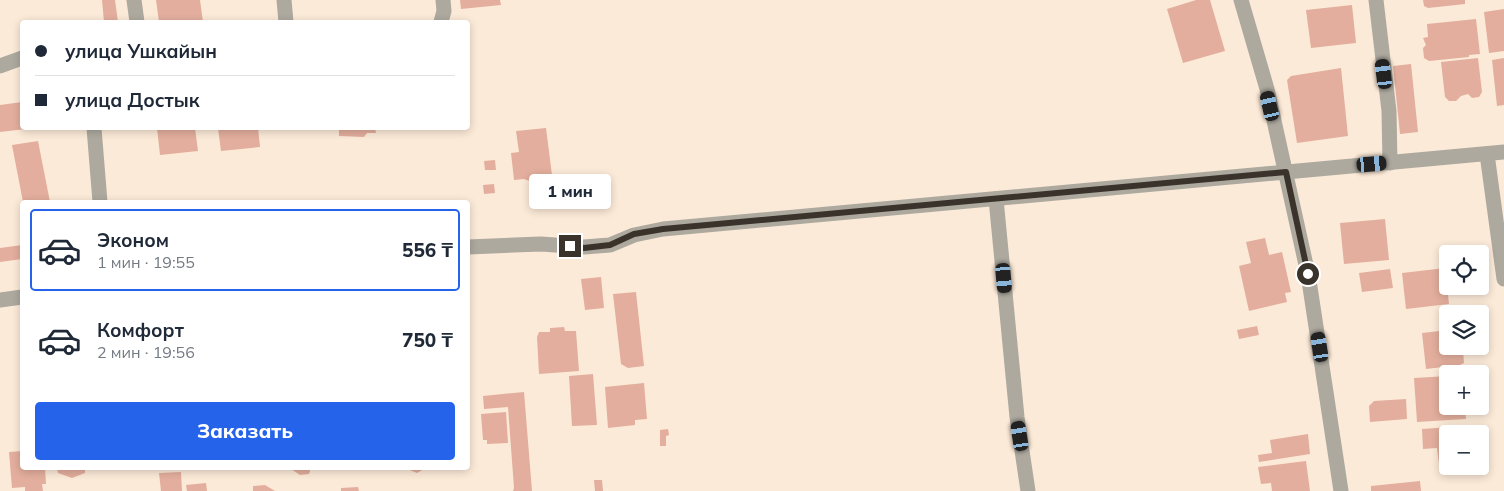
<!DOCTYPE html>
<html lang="ru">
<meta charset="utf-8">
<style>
:root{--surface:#fff;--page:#f6f6f7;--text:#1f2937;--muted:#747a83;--line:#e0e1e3;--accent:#2563eb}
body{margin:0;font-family:Mulish,sans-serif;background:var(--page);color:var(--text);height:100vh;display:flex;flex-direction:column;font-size:19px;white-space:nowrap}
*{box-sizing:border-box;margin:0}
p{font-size:16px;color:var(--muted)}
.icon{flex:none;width:28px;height:28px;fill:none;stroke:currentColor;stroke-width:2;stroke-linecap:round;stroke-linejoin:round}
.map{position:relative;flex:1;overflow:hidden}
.drawer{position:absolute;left:20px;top:200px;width:450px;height:270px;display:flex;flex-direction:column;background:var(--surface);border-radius:5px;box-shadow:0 2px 8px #0003}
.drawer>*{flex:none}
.guide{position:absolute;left:20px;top:20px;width:450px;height:110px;border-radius:5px;box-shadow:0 2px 8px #0003;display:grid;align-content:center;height:110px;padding:0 15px;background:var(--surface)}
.buttons{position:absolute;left:1439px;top:245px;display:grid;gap:10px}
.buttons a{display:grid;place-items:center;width:50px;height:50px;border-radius:5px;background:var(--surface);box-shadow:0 2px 8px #0003;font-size:25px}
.end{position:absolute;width:22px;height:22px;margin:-11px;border:6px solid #3a332c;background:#fff;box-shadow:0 0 0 2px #fff}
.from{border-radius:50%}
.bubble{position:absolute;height:35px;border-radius:5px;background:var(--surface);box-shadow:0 2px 8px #0003;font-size:16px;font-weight:800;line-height:35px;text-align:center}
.car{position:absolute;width:15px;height:30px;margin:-15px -8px;border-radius:6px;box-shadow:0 0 4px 1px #0007;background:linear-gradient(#222 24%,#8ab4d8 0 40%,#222 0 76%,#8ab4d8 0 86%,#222 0)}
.guide b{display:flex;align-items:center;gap:18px;height:48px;font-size:19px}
.guide b+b{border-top:1px solid var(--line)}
.guide i{width:12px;height:12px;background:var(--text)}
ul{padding:9px 0 0;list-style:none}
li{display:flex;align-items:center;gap:15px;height:82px;margin:0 10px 8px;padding:0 5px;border:2px solid transparent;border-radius:5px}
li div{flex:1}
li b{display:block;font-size:19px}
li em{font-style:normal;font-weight:800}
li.current{border-color:var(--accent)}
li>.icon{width:45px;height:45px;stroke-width:1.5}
.action{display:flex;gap:10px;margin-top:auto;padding:10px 15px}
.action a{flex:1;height:58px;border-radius:5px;background:var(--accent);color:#fff;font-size:20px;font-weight:800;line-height:58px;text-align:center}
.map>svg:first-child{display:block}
.building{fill:#e3ae9d}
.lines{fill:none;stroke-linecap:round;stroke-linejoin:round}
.minor{stroke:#ada99f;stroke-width:15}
.route{stroke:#3a332c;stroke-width:6}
</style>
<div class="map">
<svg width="1504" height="491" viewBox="0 0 1504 491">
<rect width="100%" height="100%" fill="#fcead8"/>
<g class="building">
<polygon points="102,0 115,0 118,22 104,22"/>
<polygon points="156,0 200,0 203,22 185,22 185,20 159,22"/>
<polygon points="460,0 500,0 501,5 461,9"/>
<polygon points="1196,0 1210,0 1225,51 1183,63 1167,9"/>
<polygon points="1423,0 1465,0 1465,4 1428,8 1424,6"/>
<polygon points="1352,5 1356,43 1311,48 1306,10"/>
<polygon points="1504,9 1504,51 1489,53 1484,12"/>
<polygon points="1476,19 1480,54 1469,55 1469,57 1429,61 1424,58 1423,48 1426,45 1423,38 1428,37 1427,24"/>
<polygon points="1478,58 1482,92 1479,97 1472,98 1468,94 1461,96 1456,101 1449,101 1445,97 1441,62"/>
<polygon points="1504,58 1504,105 1497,106 1492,60"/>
<polygon points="1411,64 1418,132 1400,134 1393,66"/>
<polygon points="1341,68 1348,136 1297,143 1287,80 1291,76"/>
<polygon points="22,102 22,128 26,129 0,132 0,105"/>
<polygon points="157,128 195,128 198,151 160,155"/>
<polygon points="218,128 258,128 260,147 221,151"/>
<polygon points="339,128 375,128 376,133 367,133 364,137 339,136"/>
<polygon points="546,128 552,175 538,184 524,179 514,180 511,153 519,152 516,131"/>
<polygon points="38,141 50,202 23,202 12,145"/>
<polygon points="495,160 496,170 485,170 484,161"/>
<polygon points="494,184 495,193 484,194 483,185"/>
<polygon points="1385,219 1389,260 1344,264 1340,223"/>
<polygon points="1265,238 1269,255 1282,252 1291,292 1285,293 1287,302 1249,311 1239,266 1251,263 1246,242"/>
<polygon points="22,245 22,259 0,262 0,248"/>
<polygon points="1445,268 1449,304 1406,309 1402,273"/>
<polygon points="1390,269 1393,288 1362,292 1359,273"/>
<polygon points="601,277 604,308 585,310 581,279"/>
<polygon points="636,292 644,366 628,368 621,364 613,294"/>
<polygon points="1257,326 1259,335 1239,339 1237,330"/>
<polygon points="564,327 565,331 576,331 579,371 539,374 537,337 539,332 550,332 550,328"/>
<polygon points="1448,330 1448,346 1471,346 1471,349 1463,350 1464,363 1460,365 1426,369 1422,333"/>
<polygon points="593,374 597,425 572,426 569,376"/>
<polygon points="1448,376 1448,406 1465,406 1466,419 1417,422 1414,378"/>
<polygon points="644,383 647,419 635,420 635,425 608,428 605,387"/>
<polygon points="524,392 532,491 513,491 514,488 508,407 484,409 483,396"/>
<polygon points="1406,399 1407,419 1370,422 1369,406 1374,401"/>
<polygon points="506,412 508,443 487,444 487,440 483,440 481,414"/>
<polygon points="1479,425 1480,434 1448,434 1448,464 1439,464 1437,448 1423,449 1422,429"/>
<polygon points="668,429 669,435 666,436 666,446 660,446 660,430"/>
<polygon points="1308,434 1310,454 1259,462 1258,455 1272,453 1270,440"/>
<polygon points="1480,436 1484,436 1486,461 1480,461"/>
<polygon points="22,451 22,468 45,468 46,484 42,484 43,491 25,491 25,487 12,488 9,452"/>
<polygon points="1306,461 1310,491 1272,491 1271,483 1261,484 1258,467"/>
<polygon points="57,468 85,468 85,473 72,478 58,473"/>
<polygon points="276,468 310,468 310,471 309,474 300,475 291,469 277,470"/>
<polygon points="405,468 426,468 417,473"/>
<polygon points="181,472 182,491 161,491 159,473"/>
<polygon points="594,480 602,480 603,491 595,491"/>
<polygon points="1420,481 1421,491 1371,491 1371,486"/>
<polygon points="206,483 207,491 187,491 186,485"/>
<polygon points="265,485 275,491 253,491 253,486"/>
<polygon points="358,487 359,491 341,491 341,488"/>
</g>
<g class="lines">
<g class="minor">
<polyline points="134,0 137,22"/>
<polyline points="284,0 286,22"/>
<polyline points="1241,0 1267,89 1308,274 1341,491"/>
<polyline points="1376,0 1389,111 1390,163"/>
<polyline points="441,22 444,11 443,0"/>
<polyline points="0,66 22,58"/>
<polyline points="94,128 100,202"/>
<polyline points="1487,154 1504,279"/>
<polyline points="996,199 1017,417 1028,491"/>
<polyline points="468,247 541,244 584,247 610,245 634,235 663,229 1504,152"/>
<polyline points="0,300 22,297"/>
</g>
</g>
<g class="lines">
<polyline class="route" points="570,246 584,248 610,245 634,234 663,229 1286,172 1308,274"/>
</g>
</svg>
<div class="buttons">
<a><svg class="icon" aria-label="locate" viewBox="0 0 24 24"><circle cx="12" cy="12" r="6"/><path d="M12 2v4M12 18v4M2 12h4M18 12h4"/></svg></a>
<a><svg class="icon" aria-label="layers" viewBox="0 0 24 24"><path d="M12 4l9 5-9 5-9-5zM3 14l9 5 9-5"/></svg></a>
<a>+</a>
<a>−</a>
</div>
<i class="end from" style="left:1308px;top:274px"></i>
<i class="end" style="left:570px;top:246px"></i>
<div class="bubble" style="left:529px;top:174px;width:82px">1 мин</div>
<i class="car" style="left:1384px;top:74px;rotate:353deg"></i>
<i class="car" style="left:1270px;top:106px;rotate:347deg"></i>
<i class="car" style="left:1372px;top:164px;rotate:85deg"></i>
<i class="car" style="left:1004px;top:278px;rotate:175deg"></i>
<i class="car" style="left:1320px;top:347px;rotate:351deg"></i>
<i class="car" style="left:1020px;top:436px;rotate:351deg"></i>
<div class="guide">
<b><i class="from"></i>улица Ушкайын</b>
<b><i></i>улица Достык</b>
</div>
<section class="drawer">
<ul>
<li class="current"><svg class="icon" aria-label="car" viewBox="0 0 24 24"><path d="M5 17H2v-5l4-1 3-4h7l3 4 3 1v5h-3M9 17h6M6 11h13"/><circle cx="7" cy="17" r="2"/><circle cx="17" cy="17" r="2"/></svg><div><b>Эконом</b><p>1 мин · 19:55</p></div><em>556 ₸</em></li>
<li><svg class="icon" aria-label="car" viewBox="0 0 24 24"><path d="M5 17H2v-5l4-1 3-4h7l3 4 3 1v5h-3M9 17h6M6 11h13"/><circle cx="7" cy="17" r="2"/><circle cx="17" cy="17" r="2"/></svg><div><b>Комфорт</b><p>2 мин · 19:56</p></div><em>750 ₸</em></li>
</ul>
<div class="action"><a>Заказать</a></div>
</section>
</div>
